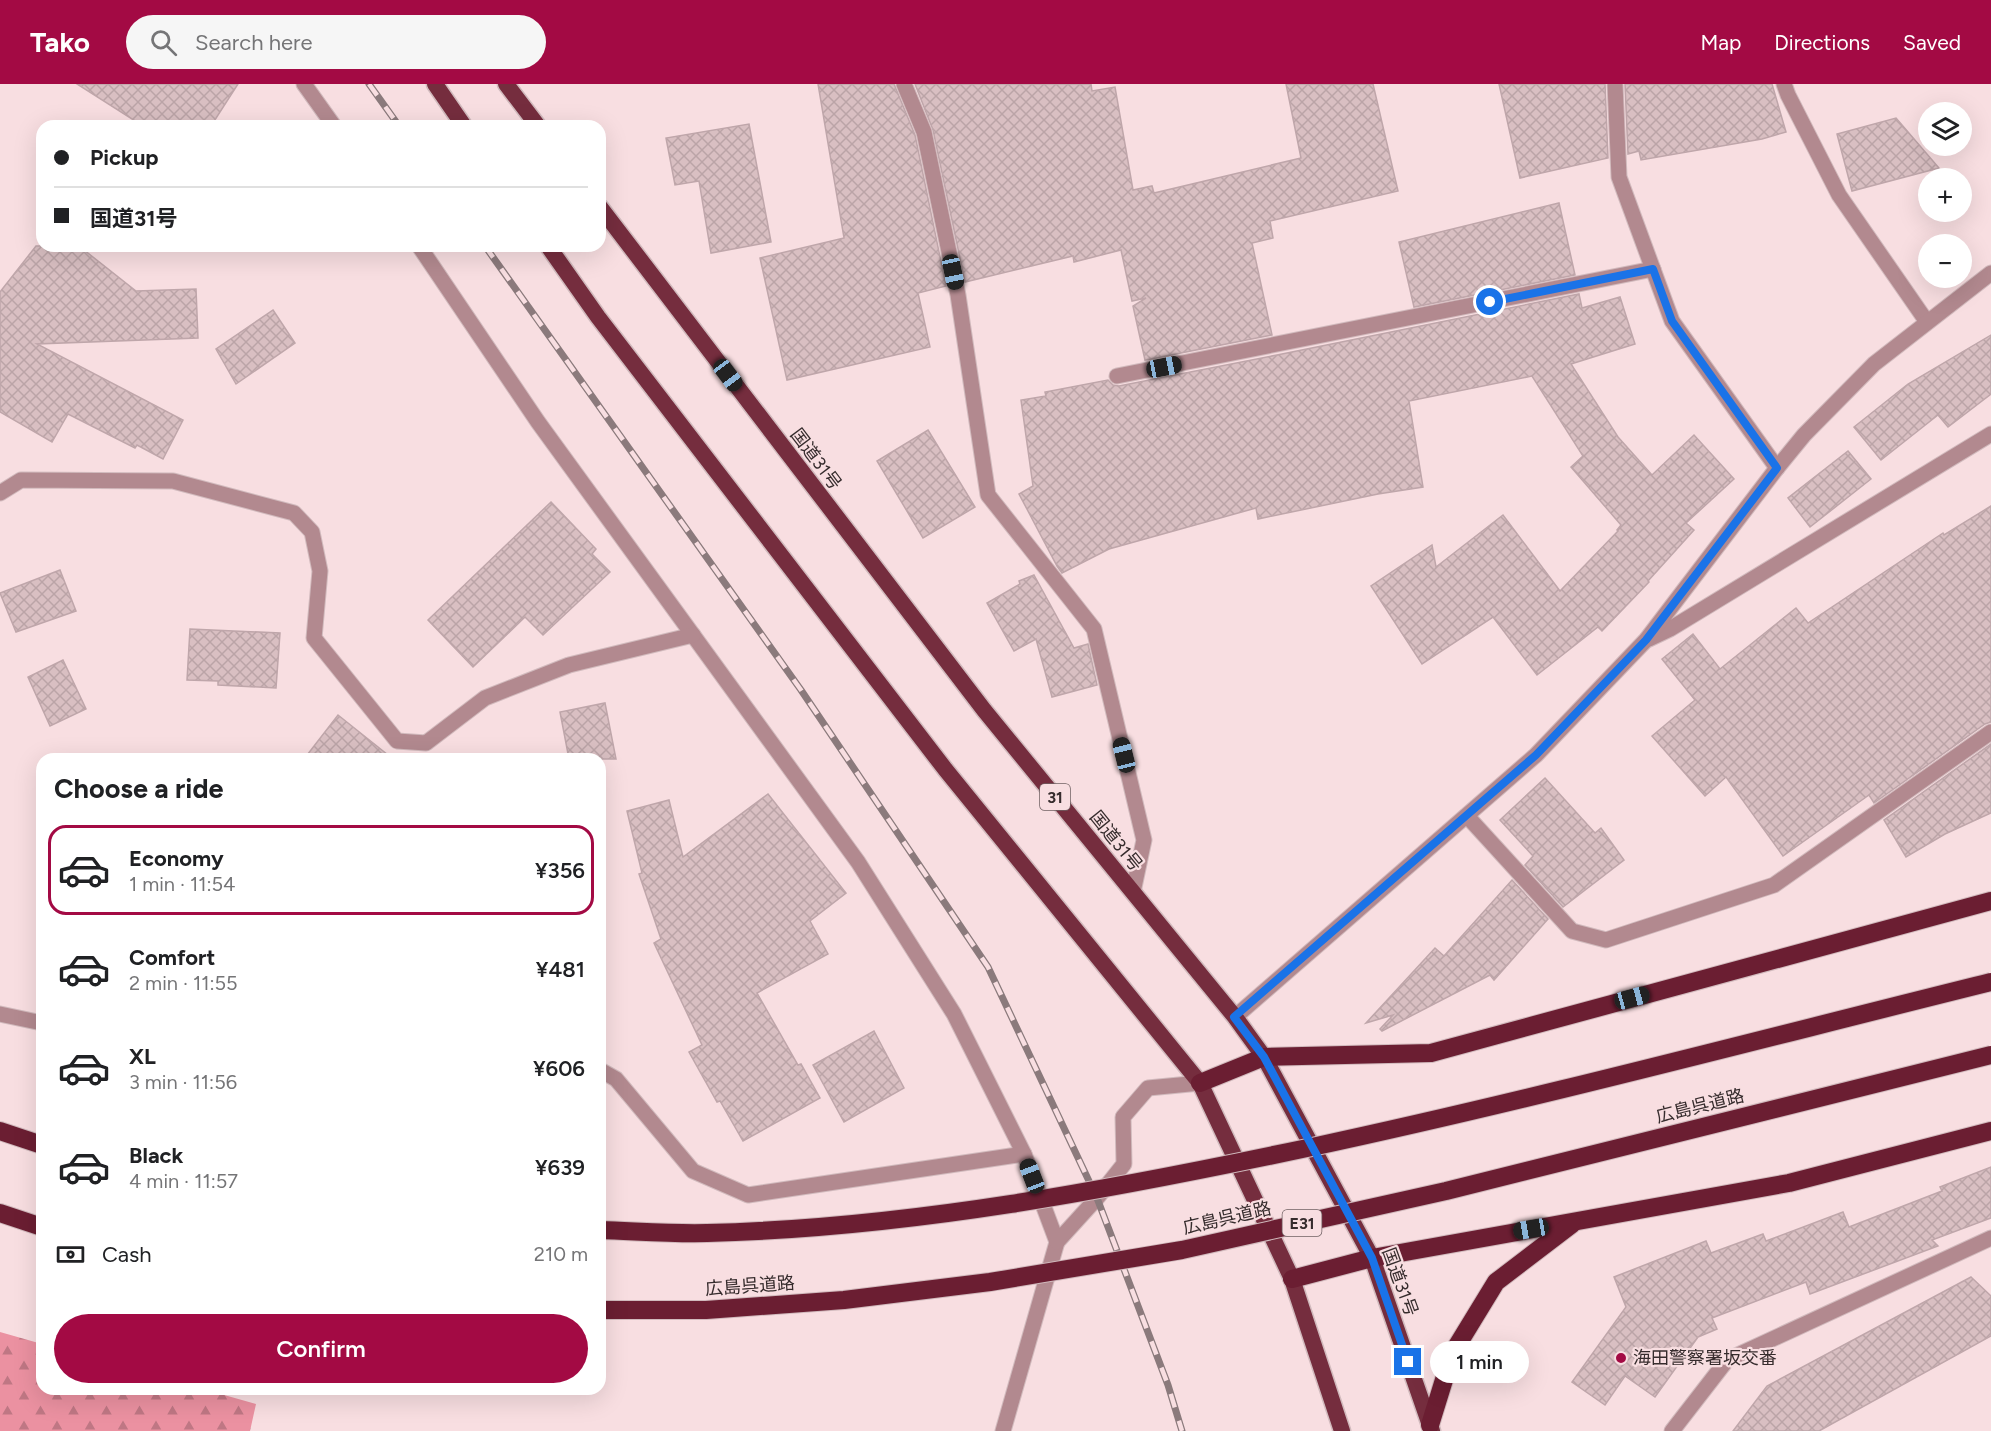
<!DOCTYPE html>
<meta charset="utf-8">
<style>
:root{--surface:#fff;--page:#f6f6f6;--text:#202124;--muted:#757577;--line:#e0e0e0;--accent:#a30a44}
body{margin:0;font-family:Figtree,"Noto Sans JP",sans-serif;background:var(--page);color:var(--text);height:100vh;display:flex;flex-direction:column;font-size:22px;white-space:nowrap}
*{box-sizing:border-box;margin:0}
p{font-size:20px;color:var(--muted)}
.icon{flex:none;width:33px;height:33px;fill:none;stroke:currentColor;stroke-width:2;stroke-linecap:round;stroke-linejoin:round}
.map{position:relative;flex:1;overflow:hidden}
.side{position:absolute;left:36px;top:669px;width:570px;height:642px;display:flex;flex-direction:column;background:var(--surface);border-radius:18px;box-shadow:0 6px 24px #0002}
.side>*{flex:none}
.hud{position:absolute;left:36px;top:36px;width:570px;height:132px;border-radius:18px;box-shadow:0 6px 24px #0002;display:grid;align-content:center;height:132px;padding:0 18px;background:var(--surface)}
.tools{position:absolute;left:1918px;top:18px;display:grid;gap:12px}
.tools a{display:grid;place-items:center;width:54px;height:54px;border-radius:50%;background:var(--surface);box-shadow:0 6px 24px #0002;font-size:30px}
.end{position:absolute;width:27px;height:27px;margin:-14px;border:8px solid #1a73e8;background:#fff;box-shadow:0 0 0 3px #fff}
.from{border-radius:50%}
.bubble{position:absolute;height:42px;border-radius:21px;background:var(--surface);box-shadow:0 6px 24px #0002;font-size:20px;font-weight:600;line-height:42px;text-align:center}
.car{position:absolute;width:18px;height:36px;margin:-18px -9px;border-radius:8px;box-shadow:0 0 4px 2px #0007;background:linear-gradient(#222 24%,#8ab4d8 0 40%,#222 0 76%,#8ab4d8 0 86%,#222 0)}
.hud b{display:flex;align-items:center;gap:21px;height:57px;font-size:22px}
.hud b+b{border-top:2px solid var(--line)}
.hud i{width:15px;height:15px;background:var(--text)}
ul{padding:0;list-style:none}
li{display:flex;align-items:center;gap:18px;height:90px;margin:0 12px 9px;padding:0 6px;border:3px solid transparent;border-radius:18px}
li div{flex:1}
li b{display:block;font-size:22px}
li em{font-style:normal;font-weight:600}
li.selected{border-color:var(--accent)}
li>.icon{width:54px;height:54px;stroke-width:1.5}
h2{padding:0 18px;font-size:27px;line-height:72px}
.pay{display:flex;align-items:center;gap:15px;height:66px;padding:0 18px;font-size:22px}
.pay p{margin-inline-start:auto}
.button{display:flex;gap:12px;margin-top:auto;padding:12px 18px}
.button a{flex:1;height:69px;border-radius:36px;background:var(--accent);color:#fff;font-size:24px;font-weight:600;line-height:69px;text-align:center}
header{display:flex;align-items:center;gap:36px;box-sizing:border-box;height:84px;padding:0 30px;background:var(--accent);color:#fff}
header strong{font-size:28px}
nav{display:flex;gap:33px;margin-inline-start:auto;font-size:21px}
.search{width:420px;height:54px;background:var(--page);display:flex;align-items:center;gap:15px;box-sizing:border-box;padding:0 21px;border-radius:33px;color:var(--muted);font-size:22px}
.map>svg:first-child{display:block}
.forest{fill:url(#forest-firs)}
.building{fill:url(#building-cross-hatch);stroke:#bfa6aa;stroke-width:1.5}
.lines{fill:none;stroke-linecap:round;stroke-linejoin:round}
.minor-casing{stroke:#d1babd;stroke-width:17}
.trunk-casing{stroke:#d1babd;stroke-width:19}
.motorway-casing{stroke:#d1babd;stroke-width:20}
.minor{stroke:#b2898f;stroke-width:15}
.trunk{stroke:#752d3e;stroke-width:16}
.motorway{stroke:#6b1e32;stroke-width:18}
.rail-casing{stroke:#8b7a7c;stroke-width:7}
.rail{stroke:#f8dee1;stroke-width:4.5;stroke-dasharray:14;stroke-linecap:butt}
.motorway-bridge-casing{stroke:#d1babd;stroke-width:20;stroke-linecap:butt}
.motorway-bridge{stroke:#6b1e32;stroke-width:18}
.route{stroke:#1a73e8;stroke-width:8}
.poi-dot{fill:#a30a44;stroke:#f8dee1;stroke-width:2}
.labels{text-anchor:middle;stroke-width:4.5;stroke-linejoin:round;paint-order:stroke}
.shield{fill:#f8dee1;stroke:#706163;stroke-width:1.5}
.shield-label{font-size:16px;font-weight:bold;fill:#362c2d}
.street-label{font-size:18px;fill:#362c2d;stroke:#f8dee1}
.poi-label{font-size:18px;fill:#362c2d;stroke:#f8dee1;text-anchor:start}
</style>
<header>
<strong>Tako</strong>
<div class="search"><svg class="icon" aria-label="search" viewBox="0 0 24 24"><circle cx="10" cy="10" r="6"/><path d="M15 15l6 6"/></svg>Search here</div>
<nav><a>Map</a><a>Directions</a><a>Saved</a></nav>
</header>
<div class="map">
<svg width="1991" height="1347" viewBox="0 0 1991 1347">
<defs>
<pattern id="forest-firs" width="22" height="20" patternUnits="userSpaceOnUse" patternTransform="scale(1.5)"><rect width="22" height="20" fill="#eb91a1"/><path d="M5 1l3.5 6h-7zM16 11l3.5 6h-7z" fill="#bf7784"/></pattern>
<pattern id="building-cross-hatch" width="8" height="8" patternUnits="userSpaceOnUse" patternTransform="scale(1.5)"><rect width="8" height="8" fill="#d9bfc2"/><path d="M0 0l8 8M0 8l8-8" fill="none" stroke="#bba4a7"/></pattern>
</defs>
<rect width="100%" height="100%" fill="#f8dee1"/>
<polygon class="forest" points="0,1248 42,1260 42,1305 203,1305 256,1320 250,1347 0,1347"/>
<g class="building">
<polygon points="77,0 238,0 211,42 143,42"/>
<polygon points="818,0 894,0 915,51 946,202 918,209 930,263 787,296 760,174 844,154"/>
<polygon points="915,0 1091,0 1092,7 1115,3 1133,106 1152,102 1154,109 1301,74 1286,0 1373,0 1398,107 1270,137 1273,154 1252,159 1272,251 1145,276 1133,222 1146,214 1132,217 1121,166 1074,178 1073,172 965,198 933,46"/>
<polygon points="1499,0 1605,0 1608,74 1520,94"/>
<polygon points="1625,0 1772,0 1786,48 1762,55 1641,76 1639,67 1628,70"/>
<polygon points="1896,34 1939,84 1852,107 1837,50"/>
<polygon points="749,40 771,158 711,169 699,97 675,101 666,54"/>
<polygon points="1559,119 1575,191 1414,223 1399,158"/>
<polygon points="36,162 79,162 136,207 196,205 198,254 37,260 183,336 163,375 137,361 135,364 68,330 52,358 0,328 0,208"/>
<polygon points="1579,210 1582,224 1620,213 1635,260 1571,280 1618,353 1652,391 1694,351 1734,395 1686,439 1694,446 1648,497 1649,498 1602,547 1598,543 1537,591 1493,533 1422,580 1371,502 1432,461 1436,483 1503,431 1560,507 1618,447 1617,446 1621,441 1571,383 1583,372 1532,292 1409,317 1423,403 1378,410 1258,435 1256,424 1109,465 1062,489 1057,482 1019,410 1033,402 1021,316 1046,312 1045,308 1108,296 1113,301 1119,302 1277,271"/>
<polygon points="273,226 295,259 236,300 216,265"/>
<polygon points="1991,251 1991,310 1948,343 1938,331 1881,376 1854,343 1908,300"/>
<polygon points="928,346 975,423 923,454 877,377"/>
<polygon points="1848,367 1871,395 1810,443 1788,414"/>
<polygon points="551,418 596,465 592,470 610,488 543,551 525,533 473,583 428,536"/>
<polygon points="1991,422 1991,638 1985,640 1874,719 1869,711 1783,772 1726,693 1705,712 1652,652 1695,616 1662,575 1693,550 1720,585 1796,524 1808,539 1943,449 1944,451"/>
<polygon points="60,486 76,527 16,548 0,509"/>
<polygon points="1034,491 1074,564 1088,560 1097,601 1052,613 1036,555 1014,567 987,519 1020,500 1019,497"/>
<polygon points="190,545 280,549 276,604 218,601 218,597 187,596"/>
<polygon points="63,576 86,625 50,642 28,593"/>
<polygon points="605,619 616,675 569,675 560,628"/>
<polygon points="338,631 393,675 304,675"/>
<polygon points="1991,660 1991,729 1945,750 1906,773 1884,736"/>
<polygon points="1545,694 1595,749 1601,744 1624,776 1563,823 1525,781 1533,772 1500,736"/>
<polygon points="768,710 846,809 810,837 828,870 757,909 798,981 801,980 820,1014 743,1057 720,1017 717,1018 689,968 702,961 654,859 661,855 639,790 642,789 627,727 669,716 683,773"/>
<polygon points="1512,796 1548,835 1494,896 1490,891 1382,947 1380,945 1393,931 1366,939 1435,864 1444,872"/>
<polygon points="874,947 904,1004 844,1038 813,981"/>
<polygon points="1991,1083 1991,1134 1932,1156 1938,1162 1810,1210 1806,1198 1712,1234 1717,1245 1698,1253 1655,1313 1625,1292 1605,1321 1572,1298 1626,1223 1614,1193 1706,1157 1711,1169 1763,1150 1766,1157 1843,1128 1849,1143 1942,1107 1940,1103"/>
<polygon points="1971,1193 1991,1212 1991,1252 1819,1347 1733,1347 1767,1302"/>
</g>
<g class="lines">
<g class="minor-casing">
<g id="minor">
<polyline points="304,0 334,42"/>
<polyline points="904,0 924,48 958,211 988,411 1094,545 1144,756 1133,808"/>
<polyline points="1615,0 1619,93 1672,237 1777,384"/>
<polyline points="1784,0 1788,11 1839,111 1927,238"/>
<polyline points="419,162 538,338 858,778 954,930 1024,1070 1057,1158 1003,1347"/>
<polyline points="1117,292 1653,185"/>
<polyline points="0,409 21,396 173,397 294,429 312,448 320,487 314,554 397,657 426,659 485,614 569,581 693,551"/>
<polyline points="1649,555 1670,545 1991,350"/>
<polyline points="1467,732 1572,847 1606,856 1774,801 1991,648"/>
<polyline points="0,930 42,939"/>
<polyline points="1235,933 1536,671 1646,556 1777,384 1804,351 1874,280 1991,189"/>
<polyline points="600,986 616,995 693,1087 748,1111 1024,1070"/>
<polyline points="1057,1158 1097,1114 1124,1080 1123,1033 1148,1004 1200,999"/>
<polyline points="1672,1347 1727,1276 1991,1154"/>
</g>
</g>
<g class="trunk-casing">
<g id="trunk">
<polyline points="435,0 464,42"/>
<polyline points="506,0 538,42"/>
<polyline points="600,123 984,626 1235,933 1264,973 1372,1174 1432,1347"/>
<polyline points="548,162 598,233 945,685 1200,999 1292,1195 1342,1347"/>
</g>
</g>
<g class="motorway-casing">
<g id="motorway">
<polyline points="1200,999 1264,973 1431,969 1991,817"/>
<polyline points="0,1047 42,1061"/>
<polyline points="0,1129 42,1143"/>
<polyline points="1292,1195 1372,1174 1789,1099 1991,1047"/>
<polyline points="1430,1341 1452,1270 1496,1198 1572,1140"/>
</g>
</g>
<use href="#minor" class="minor"/>
<use href="#trunk" class="trunk"/>
<use href="#motorway" class="motorway"/>
<g class="rail-casing">
<g id="rail">
<polyline points="369,0 399,42"/>
<polyline points="485,162 801,606 988,883 1097,1114 1168,1301 1182,1347"/>
</g>
</g>
<use href="#rail" class="rail"/>
<g class="motorway-bridge-casing">
<g id="motorway-bridge">
<path d="M600,1146c35,1 71,4 107,3 204,-5 406,-44 605,-86 228,-49 453,-109 679,-165"/>
<polyline points="600,1226 706,1226 844,1216 990,1198 1182,1166 1446,1107 1991,971"/>
</g>
</g>
<use href="#motorway-bridge" class="motorway-bridge"/>
</g>
<g class="lines">
<polyline class="route" points="1408,1278 1372,1174 1264,973 1234,933 1536,671 1646,556 1777,384 1672,237 1653,185 1490,218"/>
</g>
<circle class="poi-dot" cx="1621" cy="1274" r="6"/>
<g class="labels">
<g class="shield">
<rect x="1040" y="700" width="30" height="26" rx="4.5"/>
<rect x="1282.5" y="1126" width="39" height="26" rx="4.5"/>
</g>
<g class="shield-label">
<text x="1055" y="719">31</text>
<text x="1302" y="1145">E31</text>
</g>
<g class="street-label">
<text transform="translate(816 375) rotate(53)" y="6">国道31号</text>
<text transform="translate(1116 757) rotate(51)" y="6">国道31号</text>
<text transform="translate(1700 1022) rotate(-14)" y="6">広島呉道路</text>
<text transform="translate(1227 1134) rotate(-13)" y="6">広島呉道路</text>
<text transform="translate(1400 1198) rotate(70)" y="6">国道31号</text>
<text transform="translate(750 1202) rotate(-4)" y="6">広島呉道路</text>
</g>
<g class="poi-label">
<text x="1633" y="1280">海田警察署坂交番</text>
</g>
</g>
</svg>
<div class="tools">
<a><svg class="icon" aria-label="layers" viewBox="0 0 24 24"><path d="M12 4l9 5-9 5-9-5zM3 14l9 5 9-5"/></svg></a>
<a>+</a>
<a>−</a>
</div>
<i class="end from" style="left:1490px;top:218px"></i>
<i class="end" style="left:1408px;top:1278px"></i>
<div class="bubble" style="left:1430px;top:1257px;width:99px">1 min</div>
<i class="car" style="left:953px;top:188px;rotate:168deg"></i>
<i class="car" style="left:1164px;top:283px;rotate:79deg"></i>
<i class="car" style="left:728px;top:291px;rotate:143deg"></i>
<i class="car" style="left:1124px;top:671px;rotate:346deg"></i>
<i class="car" style="left:1632px;top:914px;rotate:75deg"></i>
<i class="car" style="left:1032px;top:1092px;rotate:339deg"></i>
<i class="car" style="left:1531px;top:1145px;rotate:260deg"></i>
<div class="hud">
<b><i class="from"></i>Pickup</b>
<b><i></i>国道31号</b>
</div>
<section class="side">
<h2>Choose a ride</h2>
<ul>
<li class="selected"><svg class="icon" aria-label="car" viewBox="0 0 24 24"><path d="M5 17H2v-5l4-1 3-4h7l3 4 3 1v5h-3M9 17h6M6 11h13"/><circle cx="7" cy="17" r="2"/><circle cx="17" cy="17" r="2"/></svg><div><b>Economy</b><p>1 min · 11:54</p></div><em>¥356</em></li>
<li><svg class="icon" aria-label="car" viewBox="0 0 24 24"><path d="M5 17H2v-5l4-1 3-4h7l3 4 3 1v5h-3M9 17h6M6 11h13"/><circle cx="7" cy="17" r="2"/><circle cx="17" cy="17" r="2"/></svg><div><b>Comfort</b><p>2 min · 11:55</p></div><em>¥481</em></li>
<li><svg class="icon" aria-label="car" viewBox="0 0 24 24"><path d="M5 17H2v-5l4-1 3-4h7l3 4 3 1v5h-3M9 17h6M6 11h13"/><circle cx="7" cy="17" r="2"/><circle cx="17" cy="17" r="2"/></svg><div><b>XL</b><p>3 min · 11:56</p></div><em>¥606</em></li>
<li><svg class="icon" aria-label="car" viewBox="0 0 24 24"><path d="M5 17H2v-5l4-1 3-4h7l3 4 3 1v5h-3M9 17h6M6 11h13"/><circle cx="7" cy="17" r="2"/><circle cx="17" cy="17" r="2"/></svg><div><b>Black</b><p>4 min · 11:57</p></div><em>¥639</em></li>
</ul>
<div class="pay"><svg class="icon" aria-label="cash" viewBox="0 0 24 24"><path d="M3 7h18v10H3z"/><circle cx="12" cy="12" r="2"/></svg>Cash<p>210 m</p></div>
<div class="button"><a>Confirm</a></div>
</section>
</div>
